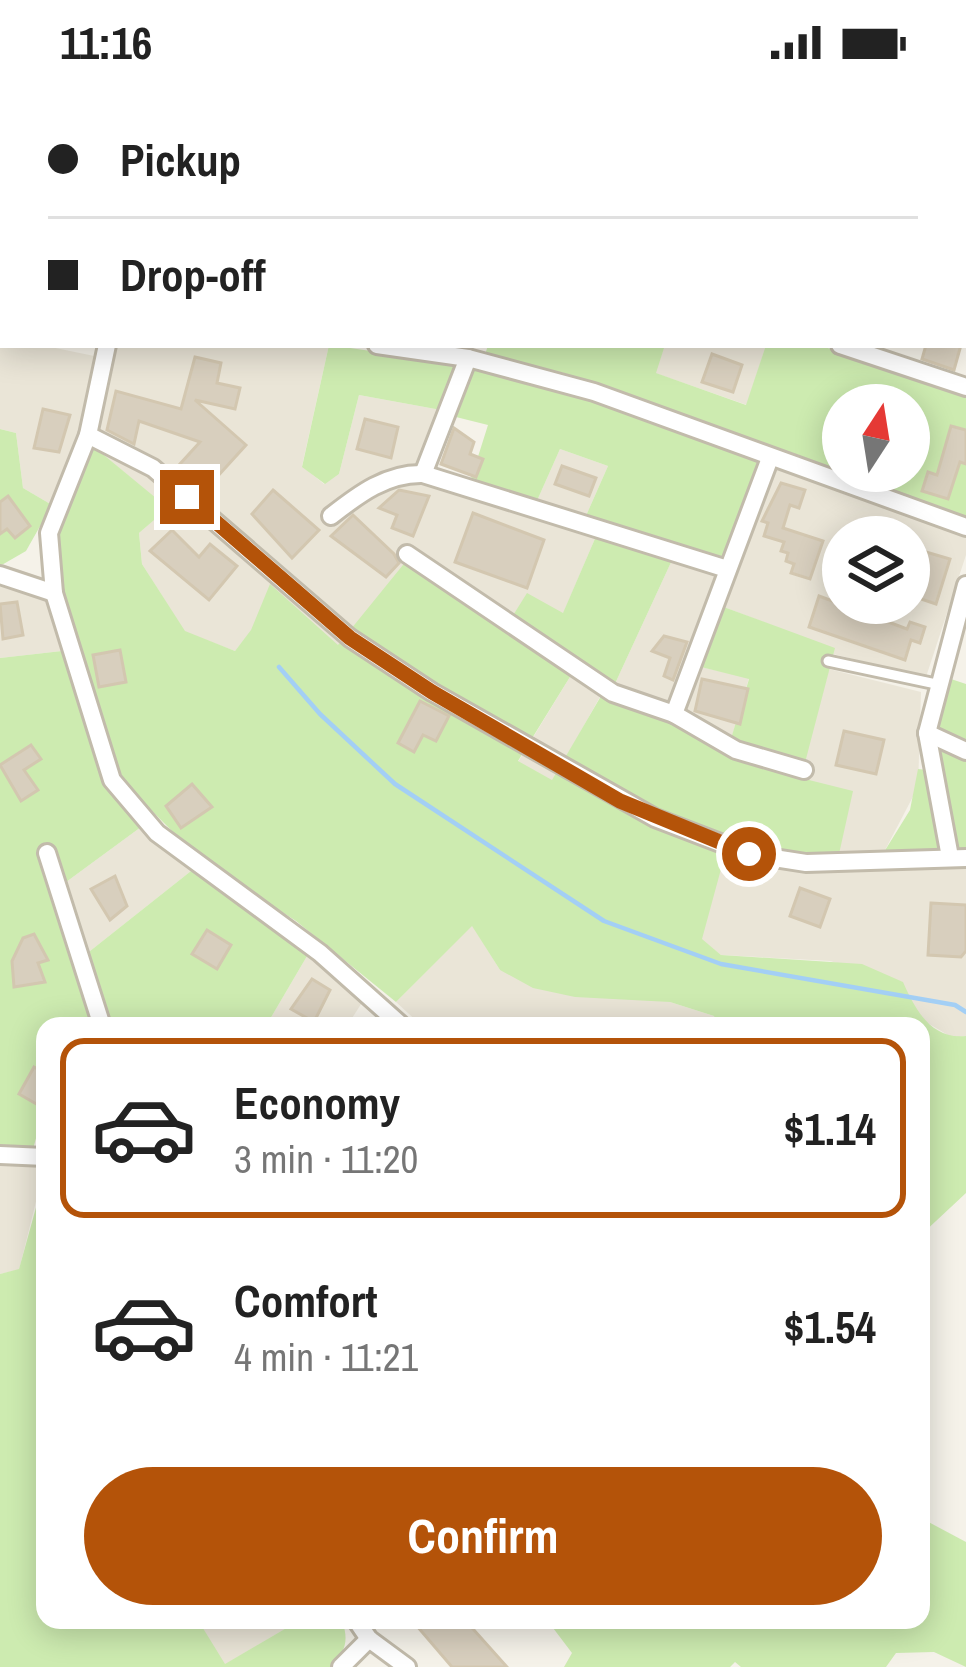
<!DOCTYPE html>
<meta charset="utf-8">
<style>
:root{--surface:#fff;--page:#f6f6f6;--text:#222;--muted:#767676;--line:#e0e0e0;--accent:#b45309}
body{margin:0;font-family:"Archivo Narrow",sans-serif;background:var(--page);color:var(--text);height:100vh;display:flex;flex-direction:column;font-size:45px;white-space:nowrap}
*{box-sizing:border-box;margin:0}
p{font-size:39px;color:var(--muted)}
.icon{flex:none;width:66px;height:66px;fill:none;stroke:currentColor;stroke-width:2;stroke-linecap:round;stroke-linejoin:round}
.map{position:relative;flex:1;overflow:hidden}
.side{position:absolute;left:36px;top:933px;width:894px;height:612px;display:flex;flex-direction:column;background:var(--surface);border-radius:24px;box-shadow:0 6px 30px #0003}
.side>*{flex:none}
.guide{position:absolute;left:0px;top:0px;width:966px;height:264px;box-shadow:0 6px 30px #0003;display:grid;align-content:center;height:264px;padding:0 48px;background:var(--surface)}
.needle{width:78px;rotate:12deg}
.controls{position:absolute;left:822px;top:300px;display:grid;gap:24px}
.controls a{display:grid;place-items:center;width:108px;height:108px;border-radius:50%;background:var(--surface);box-shadow:0 6px 30px #0003;font-size:60px}
.end{position:absolute;width:54px;height:54px;margin:-27px;border:15px solid #b45309;background:#fff;box-shadow:0 0 0 6px #fff}
.from{border-radius:50%}
.guide b{display:flex;align-items:center;gap:42px;height:114px;font-size:45px}
.guide b+b{border-top:3px solid var(--line)}
.guide i{width:30px;height:30px;background:var(--text)}
ul{padding:21px 0 0;list-style:none}
li{display:flex;align-items:center;gap:36px;height:180px;margin:0 24px 18px;padding:0 24px;border:6px solid transparent;border-radius:24px}
li div{flex:1}
li b{display:block;font-size:45px}
li em{font-style:normal;font-weight:700}
li.current{border-color:var(--accent)}
li>.icon{width:108px;height:108px;stroke-width:1.5}
.primary-button{display:flex;gap:24px;margin-top:auto;padding:24px 48px}
.primary-button a{flex:1;height:138px;border-radius:72px;background:var(--accent);color:#fff;font-size:48px;font-weight:700;line-height:138px;text-align:center}
.status{display:flex;justify-content:space-between;align-items:center;height:84px;padding:0 60px;background:var(--surface);direction:ltr}
.status svg{height:33px;fill:currentColor}
.map>svg:first-child{display:block}
.residential{fill:#eae5d7;fill-rule:evenodd}
.green{fill:#cdebb0;fill-rule:evenodd}
.lines{fill:none;stroke-linecap:round;stroke-linejoin:round}
.stream{stroke:#a3cff5;stroke-width:4.5}
.building{fill:#d8cfbe;stroke:#d3c7b0;stroke-width:3}
.lane-casing{stroke:#c2bbab;stroke-width:15}
.street-casing{stroke:#c2bbab;stroke-width:22}
.secondary-casing{stroke:#d8ca97;stroke-width:30}
.lane{stroke:#fff;stroke-width:9}
.street{stroke:#fff;stroke-width:16}
.secondary{stroke:#fff5c9;stroke-width:24}
.route{stroke:#b45309;stroke-width:15}
</style>
<div class="status"><b>11:16</b><svg viewBox="0 0 49 12"><path d="M0 12V9h3v3zM5 12V6h3v6zM10 12V3h3v9zM15 12V0h3v12zM26 1h20v11H26zM47 4h2v5h-2z"/></svg></div>
<div class="map">
<svg width="966" height="1583" viewBox="0 0 966 1583">
<rect width="100%" height="100%" fill="#f5f2e9"/>
<g class="residential">
<polygon points="270,0 837,0 841,3 274,3"/>
<polygon points="0,253 3,261 41,261 99,273 81,353 52,421 23,404 16,349 0,345"/>
<polygon points="114,261 329,261 302,382 324,400 339,390 359,311 441,326 417,381 426,397 597,450 563,530 338,562 251,547 235,567 185,548 142,480 139,449 167,424 93,362"/>
<polygon points="665,261 766,261 747,321 655,289"/>
<polygon points="560,365 608,382 585,434 536,419"/>
<path d="M772,384l194,66v21l-40,122 -93,-23 1,-5 -113,-43zM843,453h66v66h-66z"/>
<polygon points="673,474 719,490 671,622 613,604"/>
<polygon points="0,500 46,513 57,528 62,567 0,574"/>
<polygon points="697,582 749,594 731,656 682,629"/>
<polygon points="829,585 921,608 918,703 884,768 839,770 800,695"/>
<polygon points="573,588 601,611 553,697 518,678"/>
<polygon points="141,743 191,787 85,871 62,801"/>
<polygon points="724,770 781,784 966,783 966,952 953,954 919,934 902,898 830,877 721,871 701,855"/>
<polygon points="472,841 500,886 670,918 714,932 718,942 422,942 396,918"/>
<polygon points="310,867 363,917 347,942 266,942"/>
<polygon points="0,1076 45,1081 19,1186 0,1190"/>
<polygon points="198,1536 300,1536 224,1581"/>
</g>
<g class="green">
<polygon points="329,261 462,280 441,326 359,311 339,390 325,400 302,383"/>
<path d="M488,261h177l-9,28 90,32 20,-60h53l147,50v126l-402,-148 -79,-18zM843,321h66v66h-66z"/>
<polygon points="472,280 586,310 762,378 725,477 585,434 608,382 560,365 536,419 470,398 488,341 452,332"/>
<polygon points="0,345 16,349 23,404 52,421 26,467 0,482"/>
<path d="M93,362l75,62 -29,25 3,31 43,67 50,20 16,-21 19,-46 68,61 69,-85 166,112 -55,89 34,19 49,-84 71,25 55,31 22,-73 -52,-13 24,-60 114,42 -34,130 52,13 -14,63 -38,1 -71,-19 -28,103 19,16 141,9 41,18c12,27 28,58 63,54v157l-45,42v-209h-203l-4,-10 -44,-14 -95,-5 -42,-9 -33,-18 -28,-44 -76,76 -100,-81 -95,-61 -83,-83 -57,-185 -4,-62z"/>
<polygon points="597,450 673,474 613,604 512,533 527,509 563,529"/>
<polygon points="62,567 84,614 109,705 141,743 62,801 96,942 45,942 45,1022 33,1065 0,1066 0,574"/>
<polygon points="945,593 966,600 966,764 884,768 910,726 918,685 936,687 933,647"/>
<polygon points="191,787 310,867 266,942 108,942 85,871"/>
<path d="M45,1091v445h153l27,44 75,-44h42c7,21 4,31 -12,47h-330v-393l19,-5z"/>
<polygon points="921,1434 966,1458 966,1583 934,1568 896,1569 886,1583 741,1583 735,1578 730,1583 564,1583 572,1569 547,1536 921,1536"/>
</g>
<g class="lines">
<polyline class="stream" points="279,583 320,630 395,700 604,837 721,880 955,921 966,928"/>
</g>
<g class="building">
<polygon points="926,261 961,261 954,286 922,275"/>
<polygon points="712,270 742,281 733,308 702,298"/>
<polygon points="195,273 221,279 217,299 240,304 235,325 195,316 246,361 207,404 180,380 200,358 139,337 134,360 107,346 116,307 181,325"/>
<polygon points="43,325 70,331 59,368 34,364"/>
<polygon points="365,335 398,343 391,374 357,365"/>
<polygon points="951,342 966,346 966,380 960,378 948,415 922,407 928,388 937,391"/>
<polygon points="454,344 474,358 470,370 483,375 476,393 441,380"/>
<polygon points="562,382 596,394 589,412 555,400"/>
<polygon points="781,399 805,406 799,424 790,421 783,444 823,457 810,495 791,489 794,480 786,477 788,469 781,467 784,458 764,452 768,439 762,437"/>
<polygon points="273,406 319,446 292,474 252,430"/>
<polygon points="399,406 429,412 413,452 392,444 397,431 379,424"/>
<polygon points="8,412 30,442 15,454 7,445 0,450 0,418"/>
<polygon points="473,429 544,456 527,504 455,478"/>
<polygon points="353,431 394,470 399,479 386,493 331,452"/>
<polygon points="172,446 199,473 210,460 237,482 209,516 150,467"/>
<polygon points="909,463 950,475 936,520 909,511"/>
<polygon points="819,512 907,545 910,538 925,543 920,559 911,556 905,576 809,543"/>
<polygon points="17,518 23,551 3,555 0,520"/>
<polygon points="664,552 687,558 673,596 664,592 670,574 652,567"/>
<polygon points="120,566 126,598 99,603 93,571"/>
<polygon points="702,595 748,605 740,640 695,627"/>
<polygon points="420,617 449,632 436,657 423,651 414,668 398,659"/>
<polygon points="844,647 884,656 876,690 836,681"/>
<polygon points="31,661 41,675 24,686 38,706 21,717 0,681"/>
<polygon points="192,700 212,723 181,744 166,722"/>
<polygon points="115,792 127,822 110,836 91,805"/>
<polygon points="800,804 830,815 820,843 790,832"/>
<polygon points="931,819 966,821 966,867 961,873 928,871"/>
<polygon points="207,846 231,861 217,885 192,870"/>
<polygon points="34,850 48,876 38,879 45,898 14,903 12,877 23,854"/>
<polygon points="312,895 330,906 314,938 291,925"/>
<polygon points="34,983 45,989 45,1025 19,1010"/>
<polygon points="422,1536 465,1536 507,1583 452,1583 416,1541"/>
</g>
<g class="lines">
<g class="lane-casing">
<g id="lane">
<polyline points="0,249 3,236"/>
<polyline points="828,577 936,600"/>
</g>
</g>
<g class="street-casing">
<g id="street">
<polyline points="260,0 266,3"/>
<polyline points="38,3 42,0"/>
<polyline points="175,3 176,0"/>
<polyline points="0,26 3,24"/>
<polyline points="0,220 3,220"/>
<polyline points="107,261 88,351 49,449 54,509 112,696 157,749 320,869 402,942"/>
<polyline points="377,261 468,274 594,308 966,443"/>
<polyline points="840,261 966,303"/>
<polyline points="88,351 153,384 350,554 432,608 655,734 749,770 806,779 966,774"/>
<polyline points="423,390 468,274"/>
<path d="M331,432c28,-22 56,-43 92,-42l304,95"/>
<polyline points="407,470 613,609 674,630 770,374"/>
<polyline points="0,491 54,509"/>
<polyline points="674,630 736,666 804,686"/>
<polyline points="927,649 966,667"/>
<polyline points="47,769 102,942"/>
<polyline points="950,773 927,649 966,501"/>
<polyline points="0,1071 45,1073"/>
<polyline points="356,1536 369,1555 407,1583"/>
<polyline points="341,1583 369,1555"/>
</g>
</g>
<g class="secondary-casing">
<g id="secondary">
<polyline points="856,0 859,3"/>
<polyline points="963,109 966,112"/>
</g>
</g>
<use href="#lane" class="lane"/>
<use href="#street" class="street"/>
<use href="#secondary" class="secondary"/>
</g>
<g class="lines">
<polyline class="route" points="187,413 350,554 432,608 620,717 749,770"/>
</g>
</svg>
<div class="controls">
<a><svg class="needle" viewBox="-14 -14 28 28"><path d="M0-13l5 13h-10z" fill="#e53935"/><path d="M0 13l5-13h-10z" fill="#767676"/></svg></a>
<a><svg class="icon" aria-label="layers" viewBox="0 0 24 24"><path d="M12 4l9 5-9 5-9-5zM3 14l9 5 9-5"/></svg></a>
</div>
<i class="end from" style="left:749px;top:770px"></i>
<i class="end" style="left:187px;top:413px"></i>
<div class="guide">
<b><i class="from"></i>Pickup</b>
<b><i></i>Drop-off</b>
</div>
<section class="side">
<ul>
<li class="current"><svg class="icon" aria-label="car" viewBox="0 0 24 24"><path d="M5 17H2v-5l4-1 3-4h7l3 4 3 1v5h-3M9 17h6M6 11h13"/><circle cx="7" cy="17" r="2"/><circle cx="17" cy="17" r="2"/></svg><div><b>Economy</b><p>3 min · 11:20</p></div><em>$1.14</em></li>
<li><svg class="icon" aria-label="car" viewBox="0 0 24 24"><path d="M5 17H2v-5l4-1 3-4h7l3 4 3 1v5h-3M9 17h6M6 11h13"/><circle cx="7" cy="17" r="2"/><circle cx="17" cy="17" r="2"/></svg><div><b>Comfort</b><p>4 min · 11:21</p></div><em>$1.54</em></li>
</ul>
<div class="primary-button"><a>Confirm</a></div>
</section>
</div>
